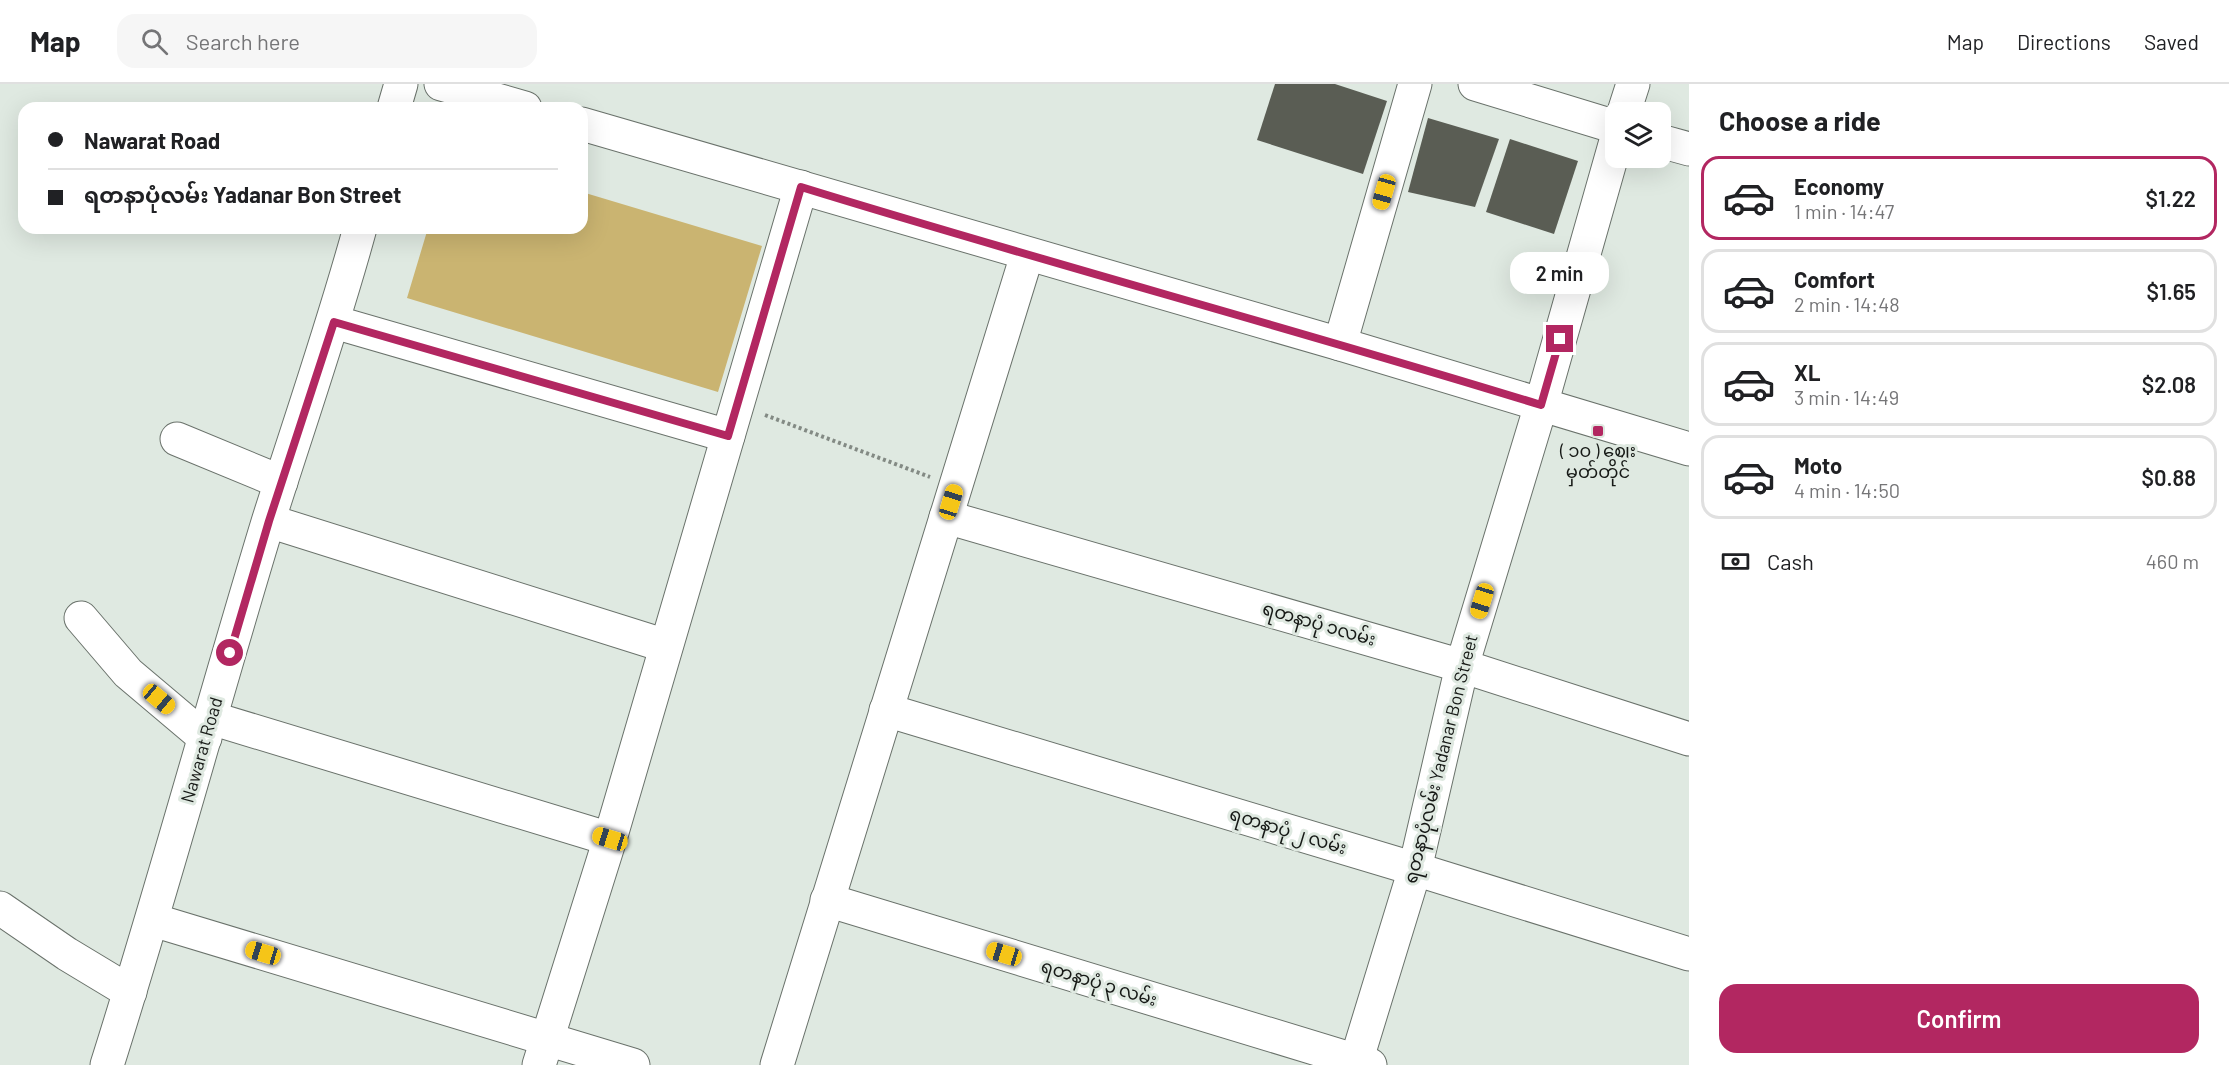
<!DOCTYPE html>
<meta charset="utf-8">
<style>
:root{--surface:#fff;--page:#f6f6f6;--text:#202124;--muted:#757577;--line:#e0e0e0;--accent:#b22761}
body{margin:0;font-family:Barlow,"Noto Sans Myanmar",sans-serif;background:var(--page);color:var(--text);height:100vh;display:flex;flex-direction:column;font-size:22px;white-space:nowrap}
*{box-sizing:border-box;margin:0}
p{font-size:20px;color:var(--muted)}
.icon{flex:none;width:33px;height:33px;fill:none;stroke:currentColor;stroke-width:2;stroke-linecap:round;stroke-linejoin:round}
.map{position:relative;flex:1;overflow:hidden}
.side{display:flex;flex-direction:column;background:var(--surface);width:540px}
.side>*{flex:none}
.guide{position:absolute;left:18px;top:18px;width:570px;height:132px;border-radius:18px;box-shadow:0 6px 24px #0002;display:grid;align-content:center;height:132px;padding:0 30px;background:var(--surface)}
.controls{position:absolute;left:1605px;top:18px;display:grid;gap:12px}
.controls a{display:grid;place-items:center;width:66px;height:66px;border-radius:12px;background:var(--surface);box-shadow:0 6px 24px #0002;font-size:30px}
.end{position:absolute;width:27px;height:27px;margin:-14px;border:8px solid #b22761;background:#fff;box-shadow:0 0 0 3px #fff}
.from{border-radius:50%}
.bubble{position:absolute;height:42px;border-radius:18px;background:var(--surface);box-shadow:0 6px 24px #0002;font-size:20px;font-weight:600;line-height:42px;text-align:center}
.car{position:absolute;width:18px;height:36px;margin:-18px -9px;border-radius:8px;box-shadow:0 0 4px 2px #0007;background:linear-gradient(#f5c518 24%,#345 0 40%,#f5c518 0 76%,#345 0 86%,#f5c518 0)}
.guide b{display:flex;align-items:center;gap:21px;height:57px;font-size:22px}
.guide b+b{border-top:2px solid var(--line)}
.guide i{width:15px;height:15px;background:var(--text)}
ul{padding:0;list-style:none}
li{display:flex;align-items:center;gap:18px;height:84px;margin:0 12px 9px;padding:0 18px;border:3px solid var(--line);border-radius:18px}
li div{flex:1}
li b{display:block;font-size:22px}
li em{font-style:normal;font-weight:600}
li.on{border-color:var(--accent)}
li>.icon{width:54px;height:54px;stroke-width:1.5}
h2{padding:0 30px;font-size:27px;line-height:72px}
.pay{display:flex;align-items:center;gap:15px;height:66px;padding:0 30px;font-size:22px}
.pay p{margin-inline-start:auto}
.button{display:flex;gap:12px;margin-top:auto;padding:12px 30px}
.button a{flex:1;height:69px;border-radius:18px;background:var(--accent);color:#fff;font-size:24px;font-weight:600;line-height:69px;text-align:center}
header{display:flex;align-items:center;gap:36px;box-sizing:border-box;height:84px;padding:0 30px;background:var(--surface);border-bottom:2px solid var(--line)}
header strong{font-size:28px}
nav{display:flex;gap:33px;margin-inline-start:auto;font-size:21px}
.search{width:420px;height:54px;background:var(--page);display:flex;align-items:center;gap:15px;box-sizing:border-box;padding:0 21px;border-radius:18px;color:var(--muted);font-size:22px}
main{display:flex;flex:1;min-height:0}
.map>svg:first-child{display:block}
.green{fill:#cab471}
.building{fill:#5a5d54}
.lines{fill:none;stroke-linecap:round;stroke-linejoin:round}
.minor-casing{stroke:#6a726b;stroke-width:35}
.major-casing{stroke:#6a726b;stroke-width:35}
.path{stroke:#838a84;stroke-width:4;stroke-dasharray:3 3;stroke-linecap:butt}
.minor{stroke:#fff;stroke-width:33}
.major{stroke:#fff;stroke-width:33}
.route{stroke:#b22761;stroke-width:8}
.poi-dot{fill:#b22761;stroke:#dfe9e1;stroke-width:2}
.labels{text-anchor:middle;stroke-width:6;stroke-linejoin:round;paint-order:stroke}
.poi-label{font-size:18px;fill:#161916;stroke:#dfe9e1}
.street-label{font-size:18px;fill:#161916;stroke:#dfe9e1}
</style>
<header>
<strong>Map</strong>
<div class="search"><svg class="icon" aria-label="search" viewBox="0 0 24 24"><circle cx="10" cy="10" r="6"/><path d="M15 15l6 6"/></svg>Search here</div>
<nav><a>Map</a><a>Directions</a><a>Saved</a></nav>
</header>
<main>
<div class="map">
<svg width="1689" height="981" viewBox="0 0 1689 981">
<rect width="100%" height="100%" fill="#dfe9e1"/>
<polygon class="green" points="582,108 762,162 718,308 407,214 428,144 582,144"/>
<g class="building">
<polygon points="1275,0 1335,0 1387,17 1363,90 1257,56"/>
<polygon points="1428,34 1499,55 1475,123 1408,108"/>
<polygon points="1510,55 1578,77 1554,150 1486,128"/>
</g>
<g class="lines">
<g class="minor-casing">
<g id="minor">
<polyline points="1475,0 1616,43"/>
<polyline points="394,24 401,0"/>
<polyline points="1624,28 1633,0"/>
<polyline points="1660,57 1689,65"/>
<polyline points="334,238 728,352"/>
<polyline points="1340,260 1415,0"/>
<polyline points="177,355 281,398"/>
<polyline points="946,433 1462,582 1689,655"/>
<polyline points="269,437 666,562"/>
<polyline points="81,534 128,589 205,654"/>
<polyline points="886,626 1415,785 1689,870"/>
<polyline points="211,634 610,755"/>
<polyline points="827,816 1370,981"/>
<polyline points="0,824 67,870 130,908"/>
<polyline points="153,836 633,981"/>
<path d="M107,981c57,-180 106,-362 161,-543 31,-98 65,-195 92,-294"/>
<polyline points="539,981 610,755 801,103"/>
<polyline points="777,981 1027,171"/>
<polyline points="1355,981 1415,785 1462,582 1541,321 1616,57"/>
</g>
</g>
<g class="major-casing">
<g id="major">
<polyline points="441,0 525,24"/>
<polyline points="582,40 1340,260 1689,365"/>
</g>
</g>
<polyline class="path" points="765,331 930,393"/>
<use href="#minor" class="minor"/>
<use href="#major" class="major"/>
</g>
<g class="lines">
<path class="route" d="M230,569l39,-132 65,-199 394,114 73,-249c246,76 494,142 740,218l19,-66"/>
</g>
<rect class="poi-dot" x="1592" y="341" width="12" height="12" rx="3"/>
<g class="labels">
<g class="poi-label">
<text x="1598" y="373">( ၁၀ ) ဈေး<tspan x="1598" dy="21">မှတ်တိုင်</tspan></text>
</g>
<g class="street-label">
<text transform="translate(1319 540) rotate(16)" y="6">ရတနာပုံ ၁လမ်း</text>
<text transform="translate(202 666) rotate(-74)" y="6">Nawarat Road</text>
<text transform="translate(1441 675) rotate(-76)" y="6">ရတနာပုံလမ်း Yadanar Bon Street</text>
<text transform="translate(1288 747) rotate(17)" y="6">ရတနာပုံ ၂ လမ်း</text>
<text transform="translate(1099 899) rotate(17)" y="6">ရတနာပုံ ၃ လမ်း</text>
</g>
</g>
</svg>
<div class="controls">
<a><svg class="icon" aria-label="layers" viewBox="0 0 24 24"><path d="M12 4l9 5-9 5-9-5zM3 14l9 5 9-5"/></svg></a>
</div>
<i class="end from" style="left:230px;top:569px"></i>
<i class="end" style="left:1560px;top:255px"></i>
<div class="bubble" style="left:1510px;top:168px;width:99px">2 min</div>
<i class="car" style="left:1384px;top:108px;rotate:196deg"></i>
<i class="car" style="left:951px;top:418px;rotate:17deg"></i>
<i class="car" style="left:1482px;top:517px;rotate:197deg"></i>
<i class="car" style="left:159px;top:615px;rotate:130deg"></i>
<i class="car" style="left:610px;top:755px;rotate:287deg"></i>
<i class="car" style="left:263px;top:869px;rotate:287deg"></i>
<i class="car" style="left:1004px;top:870px;rotate:287deg"></i>
<div class="guide">
<b><i class="from"></i>Nawarat Road</b>
<b><i></i>ရတနာပုံလမ်း Yadanar Bon Street</b>
</div>
</div>
<section class="side">
<h2>Choose a ride</h2>
<ul>
<li class="on"><svg class="icon" aria-label="car" viewBox="0 0 24 24"><path d="M5 17H2v-5l4-1 3-4h7l3 4 3 1v5h-3M9 17h6M6 11h13"/><circle cx="7" cy="17" r="2"/><circle cx="17" cy="17" r="2"/></svg><div><b>Economy</b><p>1 min · 14:47</p></div><em>$1.22</em></li>
<li><svg class="icon" aria-label="car" viewBox="0 0 24 24"><path d="M5 17H2v-5l4-1 3-4h7l3 4 3 1v5h-3M9 17h6M6 11h13"/><circle cx="7" cy="17" r="2"/><circle cx="17" cy="17" r="2"/></svg><div><b>Comfort</b><p>2 min · 14:48</p></div><em>$1.65</em></li>
<li><svg class="icon" aria-label="car" viewBox="0 0 24 24"><path d="M5 17H2v-5l4-1 3-4h7l3 4 3 1v5h-3M9 17h6M6 11h13"/><circle cx="7" cy="17" r="2"/><circle cx="17" cy="17" r="2"/></svg><div><b>XL</b><p>3 min · 14:49</p></div><em>$2.08</em></li>
<li><svg class="icon" aria-label="car" viewBox="0 0 24 24"><path d="M5 17H2v-5l4-1 3-4h7l3 4 3 1v5h-3M9 17h6M6 11h13"/><circle cx="7" cy="17" r="2"/><circle cx="17" cy="17" r="2"/></svg><div><b>Moto</b><p>4 min · 14:50</p></div><em>$0.88</em></li>
</ul>
<div class="pay"><svg class="icon" aria-label="cash" viewBox="0 0 24 24"><path d="M3 7h18v10H3z"/><circle cx="12" cy="12" r="2"/></svg>Cash<p>460 m</p></div>
<div class="button"><a>Confirm</a></div>
</section>
</main>
